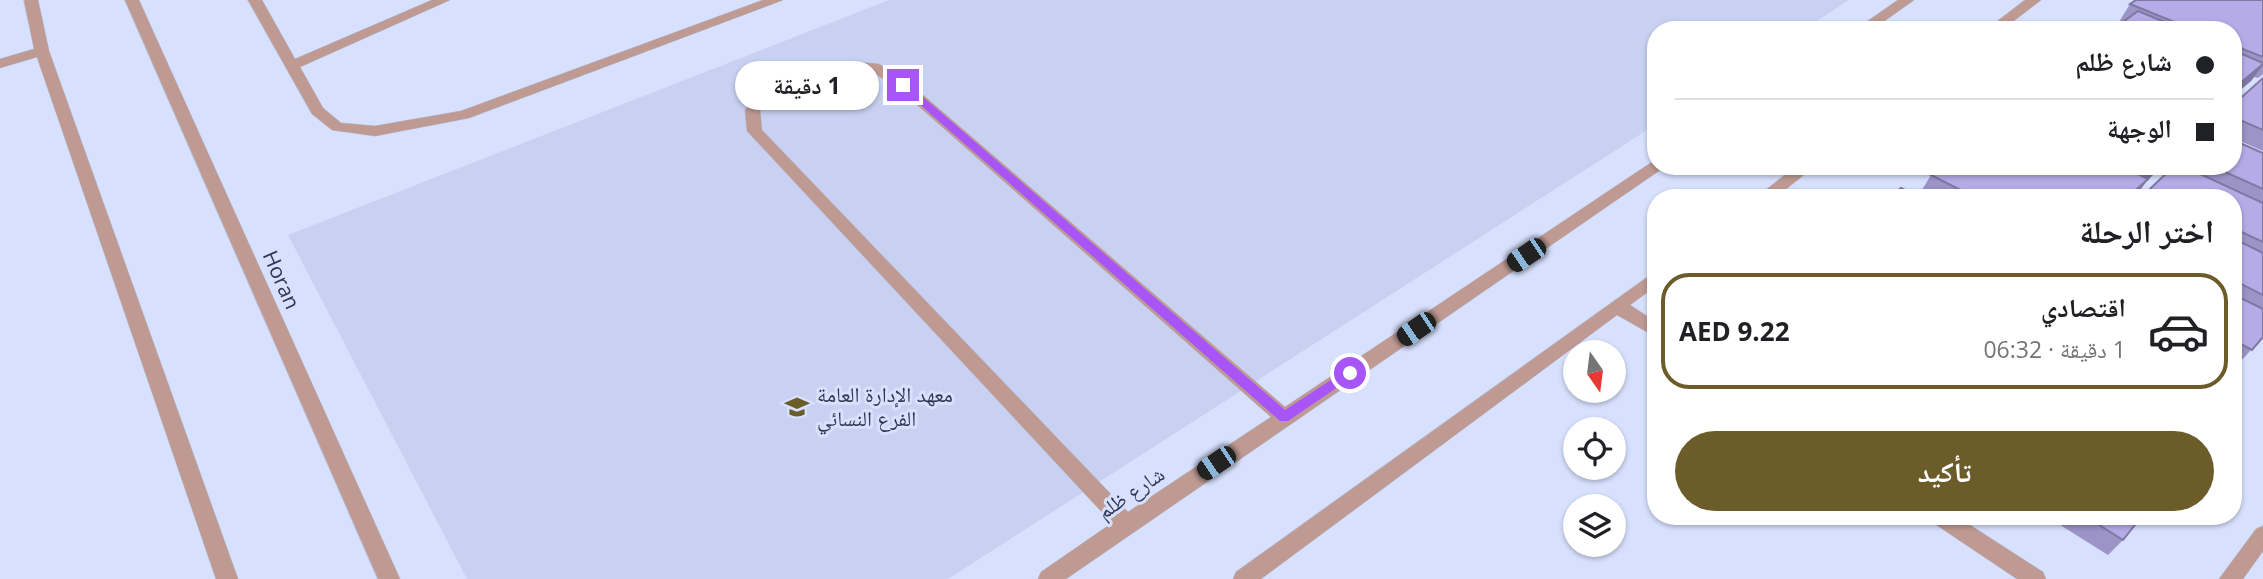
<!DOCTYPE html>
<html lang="ar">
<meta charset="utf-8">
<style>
:root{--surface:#fff;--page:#f6f6f6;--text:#202124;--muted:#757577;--line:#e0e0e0;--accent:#6c5c2a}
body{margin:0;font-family:"Open Sans","Noto Naskh Arabic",sans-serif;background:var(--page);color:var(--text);direction:rtl;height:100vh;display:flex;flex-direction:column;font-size:26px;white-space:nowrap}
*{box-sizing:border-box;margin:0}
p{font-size:23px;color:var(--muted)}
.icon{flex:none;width:38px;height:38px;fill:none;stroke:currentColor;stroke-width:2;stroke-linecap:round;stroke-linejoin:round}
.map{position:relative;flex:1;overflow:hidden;direction:ltr}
.side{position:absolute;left:1647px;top:189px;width:595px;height:336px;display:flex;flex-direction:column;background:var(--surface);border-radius:28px;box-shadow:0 2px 5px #0004;direction:rtl}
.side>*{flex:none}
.hud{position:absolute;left:1647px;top:21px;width:595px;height:154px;border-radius:28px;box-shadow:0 2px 5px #0004;direction:rtl;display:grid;align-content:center;height:154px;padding:0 28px;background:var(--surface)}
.needle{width:46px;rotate:166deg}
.fabs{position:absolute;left:1563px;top:340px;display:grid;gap:14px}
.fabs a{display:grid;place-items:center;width:63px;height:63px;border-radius:50%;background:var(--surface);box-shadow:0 2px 5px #0004;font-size:35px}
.end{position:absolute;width:32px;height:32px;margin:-16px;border:9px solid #a855f7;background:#fff;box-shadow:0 0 0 4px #fff}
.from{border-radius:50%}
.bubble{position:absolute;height:49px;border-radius:24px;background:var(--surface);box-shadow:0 2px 5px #0004;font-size:23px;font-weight:700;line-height:49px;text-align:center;direction:rtl}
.car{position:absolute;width:21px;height:42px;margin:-21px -10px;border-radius:9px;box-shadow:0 0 5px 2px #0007;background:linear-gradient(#222 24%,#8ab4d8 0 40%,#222 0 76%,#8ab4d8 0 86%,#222 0)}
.hud b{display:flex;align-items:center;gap:24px;height:66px;font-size:26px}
.hud b+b{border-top:2px solid var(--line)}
.hud i{width:18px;height:18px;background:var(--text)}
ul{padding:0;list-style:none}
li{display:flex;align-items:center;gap:21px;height:116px;margin:0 14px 10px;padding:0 14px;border:4px solid transparent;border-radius:28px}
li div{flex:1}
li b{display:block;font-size:26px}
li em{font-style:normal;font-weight:700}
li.selected{border-color:var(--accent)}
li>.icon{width:63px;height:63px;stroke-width:1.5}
h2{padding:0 28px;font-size:32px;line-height:84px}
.button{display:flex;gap:14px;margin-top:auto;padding:14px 28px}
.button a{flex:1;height:80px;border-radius:42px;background:var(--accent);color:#fff;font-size:28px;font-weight:700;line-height:80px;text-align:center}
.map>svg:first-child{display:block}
.built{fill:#c8d1f1}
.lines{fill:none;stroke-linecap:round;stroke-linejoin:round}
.minor-casing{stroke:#b5bedb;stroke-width:1}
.minor{fill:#bf9a92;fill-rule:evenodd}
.wall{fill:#9c93c7}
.shaded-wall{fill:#7f78a2}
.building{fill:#b5abe7;stroke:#7f78a2;stroke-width:2}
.route{fill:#a855f7}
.labels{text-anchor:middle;stroke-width:6;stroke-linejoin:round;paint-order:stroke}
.street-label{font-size:21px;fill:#2f3754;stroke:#d7e0fd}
.poi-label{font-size:21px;fill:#2f3754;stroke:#d7e0fd;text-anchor:start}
</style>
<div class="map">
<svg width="2263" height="579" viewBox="0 0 2263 579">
<rect width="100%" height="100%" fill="#d7e0fd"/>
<polygon class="built" points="889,0 1849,0 1803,30 1656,30 1655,125 948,579 467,579 288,235"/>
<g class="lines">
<g class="minor-casing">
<g id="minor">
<polygon points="24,0 38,0 49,51 238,579 216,579 37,57 0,68 0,59 34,49"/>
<polygon points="125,0 139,0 400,579 378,579"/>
<polygon points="248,0 262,0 295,59 432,0 450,0 300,67 323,108 341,123 375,126 461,111 763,0 783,0 469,118 375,136 332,130 312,114"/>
<polygon points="1898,0 1914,0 1872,30 1855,30"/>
<polygon points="2025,0 2041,0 2002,30 1986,30"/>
<path d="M857,62l22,2 29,18 377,325 367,-245h4v4h10l-600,413h-28l3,-7 71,-49 -365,-392 -2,-21c22,-26 79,-42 112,-48zM869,70l29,18 373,329 -143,95 -366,-382 -2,-19c31,-22 71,-40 109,-41z"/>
<polygon points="1796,166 1815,166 1775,198 1756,198"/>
<polygon points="1656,271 1656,286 1630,305 1656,322 1656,337 1617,315 1261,579 1233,579 1236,572"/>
<polygon points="1929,516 1956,516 2043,572 2046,579 2017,579 1932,522"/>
<polygon points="2263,526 2263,551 2243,579 2219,579 2256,529"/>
</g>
</g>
<use href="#minor" class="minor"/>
</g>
<g class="wall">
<polygon points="2263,0 2263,74 2258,78 2254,77 2251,81 2233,96 2233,30 2112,30 2121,23 2119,22 2130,4"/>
<polygon points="2263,78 2263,151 2233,138 2233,105"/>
<polygon points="2263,153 2263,337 2240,362 2233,358 2233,198 2140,198 2145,196 2150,189 2174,166 2233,166"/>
<polygon points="1942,166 2162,166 2146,181 2134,198 1930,198 1920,193 1931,175"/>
<polygon points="2046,516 2142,516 2123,540 2108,555"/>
</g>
<g class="shaded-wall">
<polygon points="2263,65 2251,81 2233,96 2233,89"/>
<polygon points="2156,166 2162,166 2147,181 2134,198 2127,198 2136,190 2146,176"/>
</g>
<g class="building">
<polygon points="2136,0 2263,0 2263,57 2233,45 2233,30 2194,30 2130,4"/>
<polygon points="2138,11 2184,30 2112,30"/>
<polygon points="2233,50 2263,63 2263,64 2233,89"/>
<polygon points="2263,78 2263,130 2233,117 2233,105"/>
<polygon points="2233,140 2263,153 2263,189 2212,166 2233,166"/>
<polygon points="1942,166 2122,166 2148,179 2127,198 1976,198 1931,175"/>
<polygon points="2126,166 2156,166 2146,176"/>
<polygon points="2174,166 2183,166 2263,203 2263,242 2233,228 2233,198 2170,198 2150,189"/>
<polygon points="1901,188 1920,198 1888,198"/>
<polygon points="2233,238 2263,253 2263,295 2233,280"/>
<polygon points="2233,294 2263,309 2263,337 2252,350 2233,340"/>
<polygon points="2085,516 2142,516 2123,540"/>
</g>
<polygon class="route" points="900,83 907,83 1285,410 1346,370 1354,370 1354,376 1288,421 1280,421 900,87"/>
<defs>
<g id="university-bare" transform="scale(1.89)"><path d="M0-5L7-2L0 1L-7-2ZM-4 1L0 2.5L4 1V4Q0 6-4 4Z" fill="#6c5c2a" stroke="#d7e0fd" stroke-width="2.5" paint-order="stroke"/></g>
</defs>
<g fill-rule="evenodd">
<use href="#university-bare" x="797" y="407"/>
</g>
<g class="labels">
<g class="street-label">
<text transform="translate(281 280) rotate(66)" y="7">Horan</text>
<text transform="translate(1131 493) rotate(-34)" y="7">شارع ظلم</text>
</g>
<g class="poi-label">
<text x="817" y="402">معهد الإدارة العامة<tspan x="817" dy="24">الفرع النسائي</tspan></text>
</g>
</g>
</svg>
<div class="fabs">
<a><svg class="needle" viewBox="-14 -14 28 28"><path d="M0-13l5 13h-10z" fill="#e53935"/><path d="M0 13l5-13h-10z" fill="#757577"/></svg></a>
<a><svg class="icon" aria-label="locate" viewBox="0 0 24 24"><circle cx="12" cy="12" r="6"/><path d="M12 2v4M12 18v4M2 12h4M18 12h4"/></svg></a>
<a><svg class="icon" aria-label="layers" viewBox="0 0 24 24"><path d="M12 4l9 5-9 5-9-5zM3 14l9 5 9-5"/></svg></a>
</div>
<i class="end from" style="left:1350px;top:373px"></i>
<i class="end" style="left:903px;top:85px"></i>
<div class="bubble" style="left:735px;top:61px;width:144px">1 دقيقة</div>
<i class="car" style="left:1526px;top:255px;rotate:236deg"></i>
<i class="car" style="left:1416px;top:329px;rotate:236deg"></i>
<i class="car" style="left:1216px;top:463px;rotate:236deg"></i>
<div class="hud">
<b><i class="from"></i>شارع ظلم</b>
<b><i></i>الوجهة</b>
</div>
<section class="side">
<h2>اختر الرحلة</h2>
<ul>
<li class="selected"><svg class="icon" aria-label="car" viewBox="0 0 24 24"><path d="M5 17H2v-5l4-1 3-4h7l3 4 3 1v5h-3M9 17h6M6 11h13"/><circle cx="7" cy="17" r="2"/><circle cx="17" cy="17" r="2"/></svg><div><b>اقتصادي</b><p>1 دقيقة · 06:32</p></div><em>AED 9.22</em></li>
</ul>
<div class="button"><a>تأكيد</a></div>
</section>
</div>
